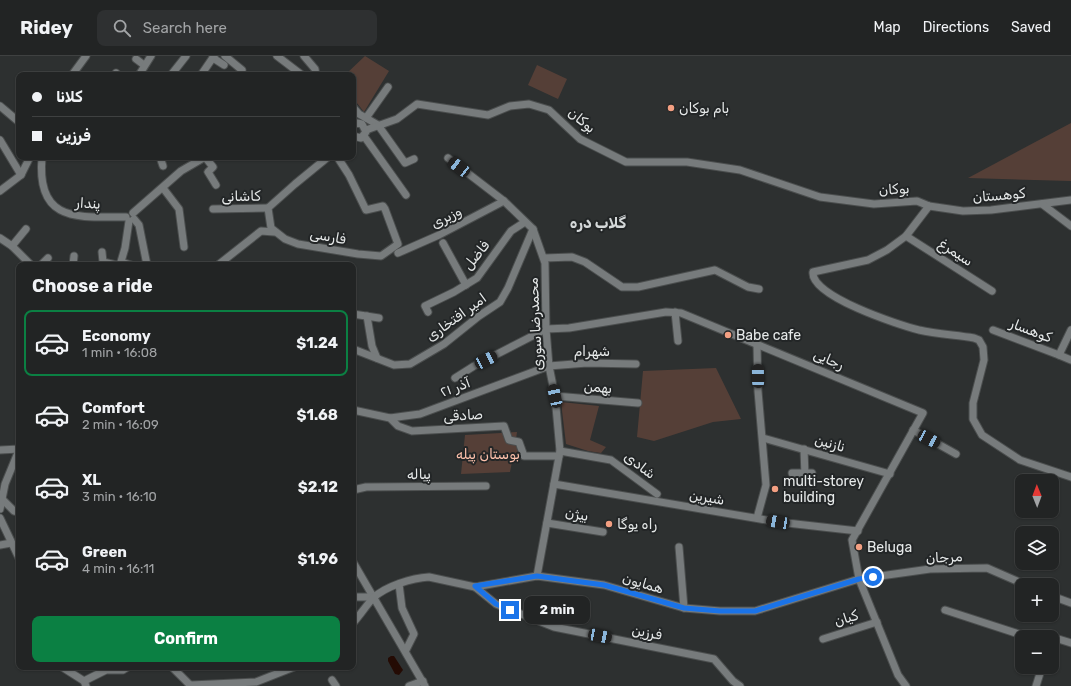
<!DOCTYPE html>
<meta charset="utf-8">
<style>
:root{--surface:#222424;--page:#2e3031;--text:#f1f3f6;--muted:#a2a4a6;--line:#3f4141;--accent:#0b8043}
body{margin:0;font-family:Rubik,"Noto Naskh Arabic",sans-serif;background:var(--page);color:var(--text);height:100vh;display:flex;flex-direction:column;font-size:15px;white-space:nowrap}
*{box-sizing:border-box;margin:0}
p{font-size:13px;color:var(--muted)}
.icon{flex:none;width:22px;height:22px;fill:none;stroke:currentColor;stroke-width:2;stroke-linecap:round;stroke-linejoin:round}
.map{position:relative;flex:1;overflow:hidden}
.side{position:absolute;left:16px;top:206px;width:340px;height:408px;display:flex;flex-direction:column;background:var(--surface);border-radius:8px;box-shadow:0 1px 3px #0004,0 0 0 1px var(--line)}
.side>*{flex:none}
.guide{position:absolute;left:16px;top:16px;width:340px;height:88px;border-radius:8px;box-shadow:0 1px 3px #0004,0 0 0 1px var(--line);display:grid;align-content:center;height:88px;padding:0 16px;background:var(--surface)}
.needle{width:26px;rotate:359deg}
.buttons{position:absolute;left:1015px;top:418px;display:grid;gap:8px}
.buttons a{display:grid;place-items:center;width:44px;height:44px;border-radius:8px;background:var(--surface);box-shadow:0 1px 3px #0004,0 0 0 1px var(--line);font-size:20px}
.end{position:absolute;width:18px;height:18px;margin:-9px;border:5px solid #1a73e8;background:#fff;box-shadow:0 0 0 2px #fff}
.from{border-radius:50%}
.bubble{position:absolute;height:28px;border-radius:8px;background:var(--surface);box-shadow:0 1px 3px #0004,0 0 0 1px var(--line);font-size:13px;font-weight:700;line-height:28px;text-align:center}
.car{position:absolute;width:12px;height:24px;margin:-12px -6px;border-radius:5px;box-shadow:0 0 3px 1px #0007;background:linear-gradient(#222 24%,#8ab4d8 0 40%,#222 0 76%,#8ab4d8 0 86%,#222 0)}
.guide b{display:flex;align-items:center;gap:14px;height:38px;font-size:15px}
.guide b+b{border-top:1px solid var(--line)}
.guide i{width:10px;height:10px;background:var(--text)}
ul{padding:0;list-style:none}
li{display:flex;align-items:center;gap:12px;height:66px;margin:0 8px 6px;padding:0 8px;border:2px solid transparent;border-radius:8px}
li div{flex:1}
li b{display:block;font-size:15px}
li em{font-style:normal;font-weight:700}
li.active{border-color:var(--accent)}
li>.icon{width:36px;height:36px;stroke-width:1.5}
h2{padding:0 16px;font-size:18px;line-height:48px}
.action{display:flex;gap:8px;margin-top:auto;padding:8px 16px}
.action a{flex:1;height:46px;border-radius:8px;background:var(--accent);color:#fff;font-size:16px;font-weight:700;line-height:46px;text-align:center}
header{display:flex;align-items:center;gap:24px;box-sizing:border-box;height:56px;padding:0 20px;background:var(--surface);border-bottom:1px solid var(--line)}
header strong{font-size:19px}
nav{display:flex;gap:22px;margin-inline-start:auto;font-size:14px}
.search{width:280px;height:36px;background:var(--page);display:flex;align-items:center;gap:10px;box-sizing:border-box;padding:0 14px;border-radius:8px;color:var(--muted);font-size:15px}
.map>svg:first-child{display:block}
.green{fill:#553f37}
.water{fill:#240b04}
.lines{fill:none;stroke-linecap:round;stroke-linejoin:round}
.street-casing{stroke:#4b4e4e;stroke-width:9}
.street{stroke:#777b7c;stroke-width:7}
.route{stroke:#1a73e8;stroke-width:5}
.poi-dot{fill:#f39f82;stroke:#232627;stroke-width:1.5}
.labels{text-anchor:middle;stroke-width:4;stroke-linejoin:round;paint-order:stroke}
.poi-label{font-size:14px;fill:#e6e9e9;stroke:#232627;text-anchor:start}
.street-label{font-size:14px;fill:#e6e9e9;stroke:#232627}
.park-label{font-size:14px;fill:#fcc0ab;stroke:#232627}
.neighbourhood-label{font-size:15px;font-weight:bold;fill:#d4d8d9;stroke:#232627}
</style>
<header>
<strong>Ridey</strong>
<div class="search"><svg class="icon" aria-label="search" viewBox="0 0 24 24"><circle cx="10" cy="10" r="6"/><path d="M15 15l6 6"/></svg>Search here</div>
<nav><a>Map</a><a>Directions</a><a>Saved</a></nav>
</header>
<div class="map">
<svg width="1071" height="630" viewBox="0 0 1071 630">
<rect width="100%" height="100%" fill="#2d3030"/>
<g class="green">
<polygon points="365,0 389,15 364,56 353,42 353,19 345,19"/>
<polygon points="537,9 567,23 558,43 528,29"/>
<polygon points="1071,67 1071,125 968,122"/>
<polygon points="716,312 741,363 713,366 654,385 637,381 643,315"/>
<polygon points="561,346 599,350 590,384 606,391 601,397 588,395 566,388"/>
<polygon points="517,376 516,383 519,387 516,406 512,406 510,416 461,418 465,379"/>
</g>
<polygon class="water" points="391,600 394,600 403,614 399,619 395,618 388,605 388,602"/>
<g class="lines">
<g class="street-casing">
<g id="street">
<polyline points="225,0 242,14"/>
<polyline points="277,0 302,19"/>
<polyline points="304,0 315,13 316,19"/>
<polyline points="213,2 224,9"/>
<polyline points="136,3 144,9"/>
<polyline points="116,17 118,19"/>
<polyline points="72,19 86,0"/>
<polyline points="139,19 151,0"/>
<polyline points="171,19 186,0"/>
<polyline points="201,19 214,0"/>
<polyline points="0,50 19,66"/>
<polyline points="353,51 359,58 378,69 405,107 414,103"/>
<polyline points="366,62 388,31"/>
<polyline points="353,69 357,67 362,68 366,76 361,82 353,80"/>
<polyline points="366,74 397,63 417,48 488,59 510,50 529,48 549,54 580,83 626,106 687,106 740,114 820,141 874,148 917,145 929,150 963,155 991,154 1071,144"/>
<polyline points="364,80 406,139"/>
<polyline points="0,84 21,119"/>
<path d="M42,101c-6,66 36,60 84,60"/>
<polyline points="160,101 163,110"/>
<polyline points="205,101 213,111 208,116 216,129"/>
<polyline points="328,101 295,128 268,152 271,172 285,183 298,188 358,198 381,200 398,188 385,153 383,150 366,154 349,119 338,102"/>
<polyline points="448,102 504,145 533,173 545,207 546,273 549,310 555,340 560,395 537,520"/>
<polyline points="163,132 179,153 184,191"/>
<polyline points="0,135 21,119 30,101"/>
<polyline points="1042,148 1071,170"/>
<path d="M929,150l-23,30 -19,14 -19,10 -55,12c-3,24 86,53 106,58 18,4 37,5 55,8l5,2 4,7 1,13 -11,43v16l9,16 38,25 51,17"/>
<polyline points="213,153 268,152"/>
<polyline points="133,157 181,115 205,101"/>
<polyline points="134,163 139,169 147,209"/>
<polyline points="906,180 992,235"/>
<polyline points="0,182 12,190 31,209"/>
<polyline points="443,187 466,229"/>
<polyline points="12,190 26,173"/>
<polyline points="102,196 103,206 116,209"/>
<polyline points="398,197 439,179 504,145"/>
<polyline points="544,202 572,201 585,206 622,231 638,231 715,214 748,231 759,233"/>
<polyline points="121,206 131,209"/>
<polyline points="41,209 48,202"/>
<polyline points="73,209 74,200"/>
<polyline points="120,209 125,192 129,165"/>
<polyline points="218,209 261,175 274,176"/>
<polyline points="428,256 425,250 454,236 477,222 511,175 525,166"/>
<polyline points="675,256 678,285"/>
<polyline points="353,258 379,262"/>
<polyline points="367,260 372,290 377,302"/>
<polyline points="993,274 1059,299"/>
<polyline points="1071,274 1059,299 1071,304"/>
<polyline points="353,293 394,309 410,308 444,288 479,260 500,246 508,232 533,173"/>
<polyline points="455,322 474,310 546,273 569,272 666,256 681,257 923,357 852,484 859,523 898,619 906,630"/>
<polyline points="555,340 638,347"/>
<polyline points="353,354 390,362 398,370 412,375 504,370 509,384 519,386 524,400 559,400"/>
<polyline points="390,362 420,358 549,310 587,307 636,308"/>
<polyline points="913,374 956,398"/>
<polyline points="763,382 890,418"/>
<polyline points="804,393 805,420"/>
<polyline points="0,394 19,393"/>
<polyline points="560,395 611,404 657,438"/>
<polyline points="792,417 812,417"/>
<polyline points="554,428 778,466 858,475"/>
<polyline points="353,434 366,431 486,430"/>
<polyline points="2,443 14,455 19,456"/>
<polyline points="0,453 5,428 19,394"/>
<polyline points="0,462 19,502"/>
<polyline points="757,462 766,429 758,335 757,289"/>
<polyline points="547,467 603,476"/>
<polyline points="0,489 11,487"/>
<polyline points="679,491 684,552"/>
<polyline points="353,506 425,630"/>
<polyline points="399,528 402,552 414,578 406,594"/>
<polyline points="475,531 496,548 554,571 714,603 733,625 740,630"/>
<polyline points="1052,540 1071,547"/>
<polyline points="353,541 374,541"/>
<polyline points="945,554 1028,581"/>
<path d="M353,567c7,-8 13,-17 20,-25 13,-12 39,-20 56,-21l46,10 62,-11 67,9 80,23 36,3h35l104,-32 71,-10 57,-1 39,17"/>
<polyline points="1052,581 1071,587"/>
<polyline points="823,583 877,566"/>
<polyline points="62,611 84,625 86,630"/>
<polyline points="172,611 191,630"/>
<polyline points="332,624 336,630"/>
<polyline points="84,625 106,614 123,614 128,611"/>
<polyline points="191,629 256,626 294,611"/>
<polyline points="409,630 423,625"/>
<polyline points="1036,630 1042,611"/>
</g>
</g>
<use href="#street" class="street"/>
</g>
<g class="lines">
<polyline class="route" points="510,554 496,548 475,530 537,520 604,529 684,552 720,555 755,555 859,523 873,521"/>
</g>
<g class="poi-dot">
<circle cx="671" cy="52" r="4"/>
<circle cx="728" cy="279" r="4"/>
<circle cx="775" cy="433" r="4"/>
<circle cx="609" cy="468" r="4"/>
<circle cx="859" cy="491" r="4"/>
</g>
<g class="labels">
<g class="poi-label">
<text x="679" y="57">بام بوکان</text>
<text x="736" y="284">Babe cafe</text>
<text x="783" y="430">multi-storey<tspan x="783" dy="16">building</tspan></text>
<text x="617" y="473">راه یوگا</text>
<text x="867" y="496">Beluga</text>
</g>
<g class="street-label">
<text transform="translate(582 64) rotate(39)" y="5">بوکان</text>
<text transform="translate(894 133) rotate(-4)" y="5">بوکان</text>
<text transform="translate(999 139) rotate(-5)" y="5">کوهستان</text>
<text transform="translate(241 140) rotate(-1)" y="5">کاشانی</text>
<text transform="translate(88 147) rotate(4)" y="5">پندار</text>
<text transform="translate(446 161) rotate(-27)" y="5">وزیری</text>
<text transform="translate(328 180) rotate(10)" y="5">فارسی</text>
<text transform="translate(956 196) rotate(33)" y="5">سیمرغ</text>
<text transform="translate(476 199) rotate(-51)" y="5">فاضل</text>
<text transform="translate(456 261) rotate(-36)" y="5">امیر افتخاری</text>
<text transform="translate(535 268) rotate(-93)" y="5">محمدرضا سوری</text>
<text transform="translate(1031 274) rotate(21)" y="5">کوهسار</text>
<text x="592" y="300">شهرام</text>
<text transform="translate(829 303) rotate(23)" y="5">رجایی</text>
<text transform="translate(455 331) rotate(-20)" y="5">۲۱ آذر</text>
<text transform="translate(598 331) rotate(5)" y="5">بهمن</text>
<text transform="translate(463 359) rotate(-3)" y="5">صادقی</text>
<text transform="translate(830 387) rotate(16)" y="5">نازنین</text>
<text transform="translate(640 409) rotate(37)" y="5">شادی</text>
<text transform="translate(419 418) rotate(-1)" y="5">پیاله</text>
<text transform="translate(707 441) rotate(9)" y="5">شیرین</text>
<text transform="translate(577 458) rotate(9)" y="5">بیژن</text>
<text transform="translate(944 501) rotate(-3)" y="5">مرجان</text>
<text transform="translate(643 527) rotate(16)" y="5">همایون</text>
<text transform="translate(846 562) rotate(-18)" y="5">کیان</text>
<text transform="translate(647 576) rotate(11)" y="5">فرزین</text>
</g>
<g class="park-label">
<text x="488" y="403">بوستان پیله</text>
</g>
<g class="neighbourhood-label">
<text x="598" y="172">گلاب دره</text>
</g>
</g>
</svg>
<div class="buttons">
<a><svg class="needle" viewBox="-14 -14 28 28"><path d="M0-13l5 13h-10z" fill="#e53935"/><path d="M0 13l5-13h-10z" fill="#a2a4a6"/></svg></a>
<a><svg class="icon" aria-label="layers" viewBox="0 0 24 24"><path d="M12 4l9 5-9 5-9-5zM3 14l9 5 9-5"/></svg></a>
<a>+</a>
<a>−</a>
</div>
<i class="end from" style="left:873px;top:521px"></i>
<i class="end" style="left:510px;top:554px"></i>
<div class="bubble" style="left:524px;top:540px;width:66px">2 min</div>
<i class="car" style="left:459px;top:111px;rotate:308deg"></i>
<i class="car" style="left:486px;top:304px;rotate:63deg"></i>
<i class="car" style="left:758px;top:320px;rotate:359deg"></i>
<i class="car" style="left:555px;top:340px;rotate:348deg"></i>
<i class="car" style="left:929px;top:383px;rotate:118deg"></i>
<i class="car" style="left:778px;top:466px;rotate:280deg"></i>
<i class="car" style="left:600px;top:580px;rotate:101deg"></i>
<div class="guide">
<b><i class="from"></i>کلانا</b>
<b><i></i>فرزین</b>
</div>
<section class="side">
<h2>Choose a ride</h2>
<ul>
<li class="active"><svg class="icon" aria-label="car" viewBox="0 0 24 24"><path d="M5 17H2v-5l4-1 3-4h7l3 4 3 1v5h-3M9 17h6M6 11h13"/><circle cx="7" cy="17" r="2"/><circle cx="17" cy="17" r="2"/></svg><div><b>Economy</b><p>1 min · 16:08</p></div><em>$1.24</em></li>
<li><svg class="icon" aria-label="car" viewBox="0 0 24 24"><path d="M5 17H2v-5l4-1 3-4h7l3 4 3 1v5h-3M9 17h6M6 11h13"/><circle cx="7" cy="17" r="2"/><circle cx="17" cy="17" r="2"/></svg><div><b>Comfort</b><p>2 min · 16:09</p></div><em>$1.68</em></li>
<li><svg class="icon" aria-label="car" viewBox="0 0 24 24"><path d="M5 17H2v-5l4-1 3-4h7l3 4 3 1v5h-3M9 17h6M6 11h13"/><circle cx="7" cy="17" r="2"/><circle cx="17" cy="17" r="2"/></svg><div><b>XL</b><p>3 min · 16:10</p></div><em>$2.12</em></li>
<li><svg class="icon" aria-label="car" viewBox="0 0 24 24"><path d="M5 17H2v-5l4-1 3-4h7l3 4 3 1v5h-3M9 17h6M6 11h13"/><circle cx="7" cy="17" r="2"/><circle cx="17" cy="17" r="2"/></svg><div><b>Green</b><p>4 min · 16:11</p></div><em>$1.96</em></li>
</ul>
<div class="action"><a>Confirm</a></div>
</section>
</div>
